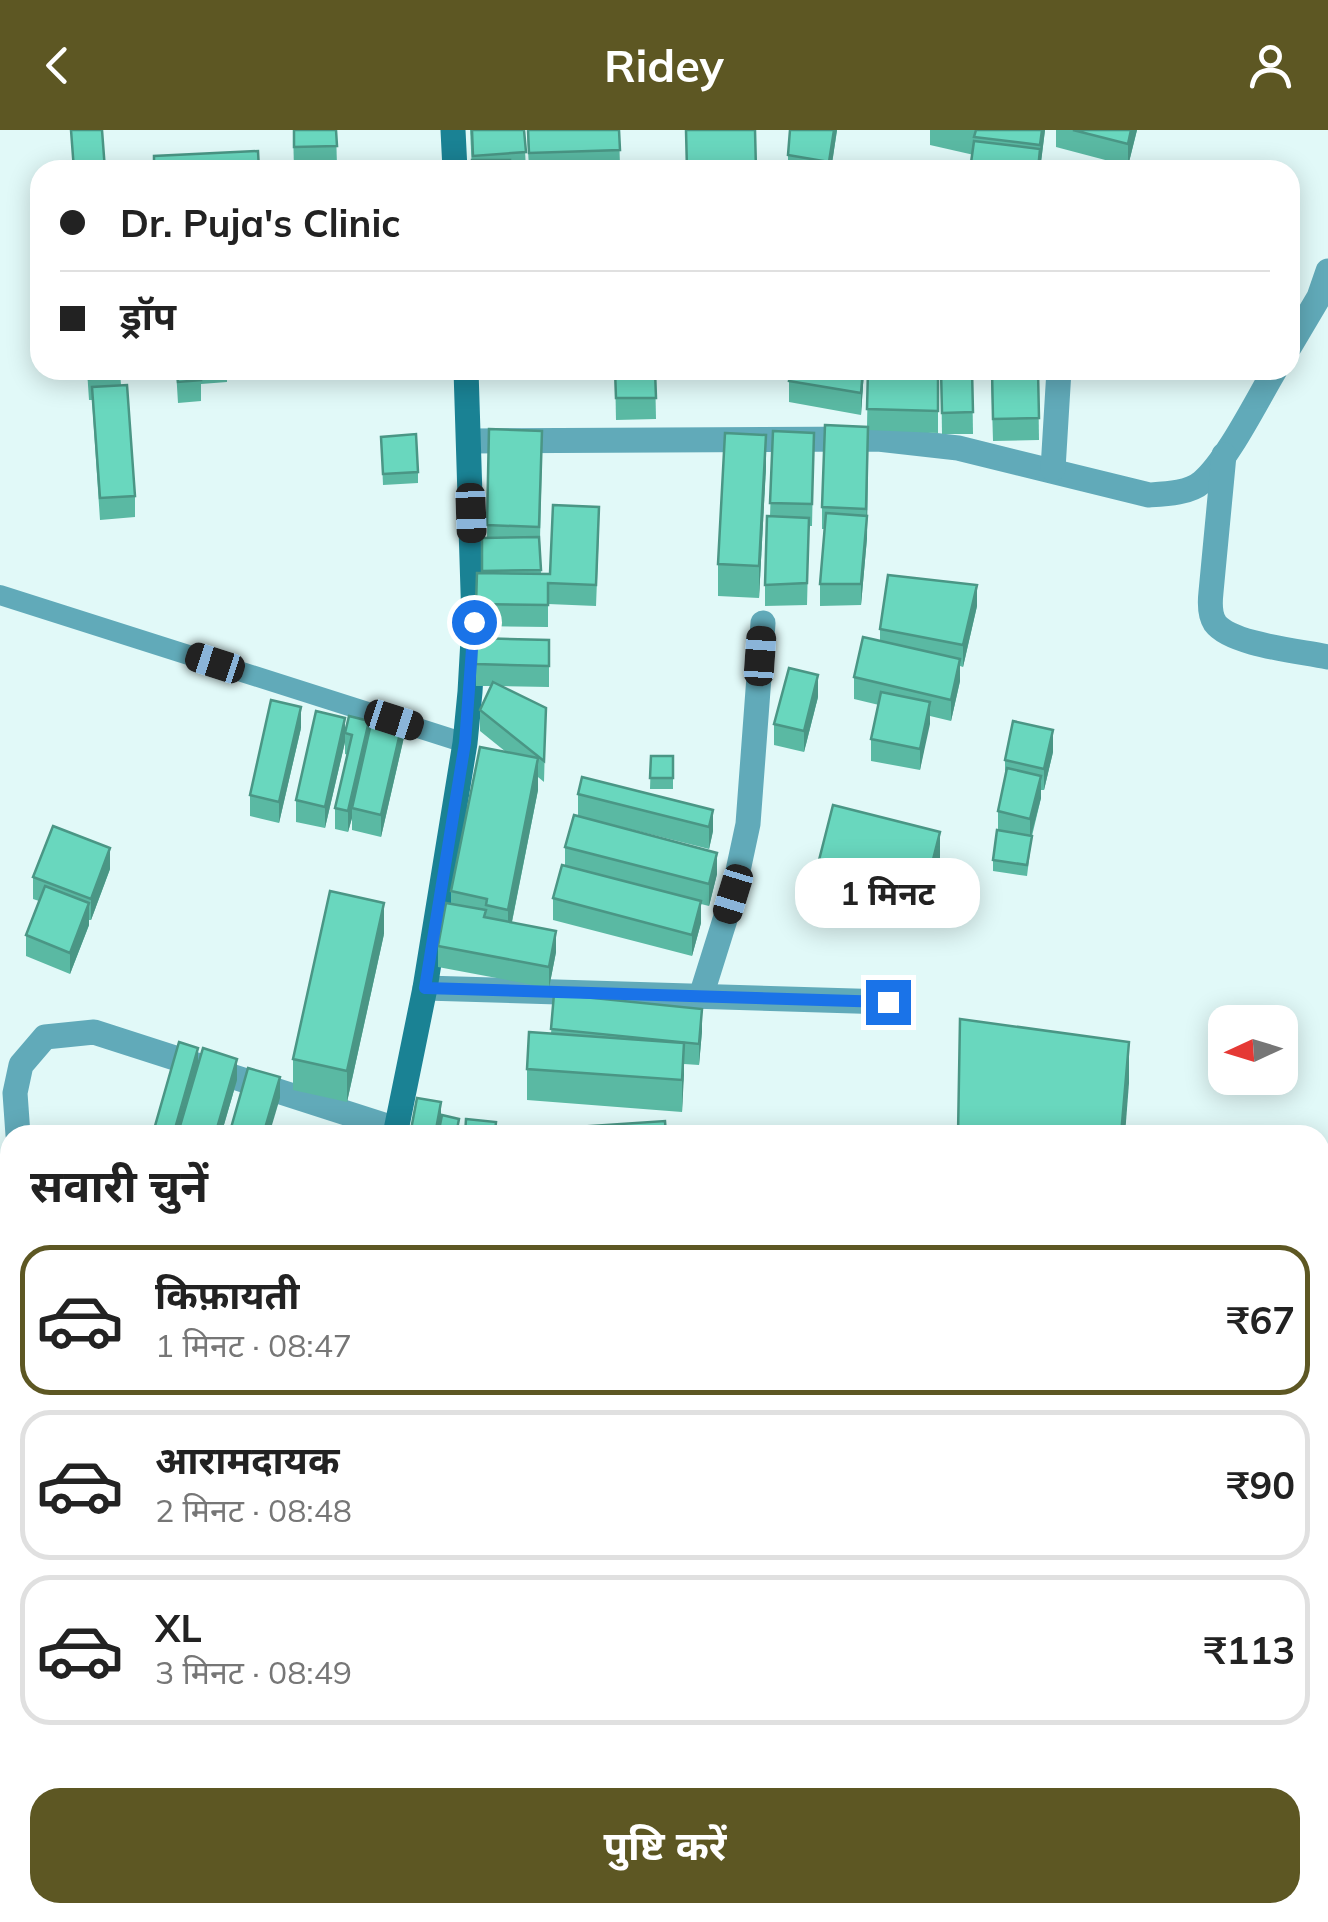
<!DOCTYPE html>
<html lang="hi">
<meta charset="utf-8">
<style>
:root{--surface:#fff;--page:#f6f6f6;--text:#222;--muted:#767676;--line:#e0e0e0;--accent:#5d5723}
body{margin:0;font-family:Mulish,"Noto Sans Devanagari",sans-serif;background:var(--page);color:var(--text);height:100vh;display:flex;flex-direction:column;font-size:38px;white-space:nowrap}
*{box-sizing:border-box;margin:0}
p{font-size:32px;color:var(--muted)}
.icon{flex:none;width:55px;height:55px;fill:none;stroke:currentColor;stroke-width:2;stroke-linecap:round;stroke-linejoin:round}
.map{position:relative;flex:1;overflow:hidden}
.panel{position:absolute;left:0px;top:995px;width:1330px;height:798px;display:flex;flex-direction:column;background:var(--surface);border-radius:30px 30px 0 0;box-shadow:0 5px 25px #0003}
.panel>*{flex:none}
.guide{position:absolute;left:30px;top:30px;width:1270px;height:220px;border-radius:30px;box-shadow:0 5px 25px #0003;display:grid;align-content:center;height:220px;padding:0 30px;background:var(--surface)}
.needle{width:65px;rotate:266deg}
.buttons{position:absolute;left:1208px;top:875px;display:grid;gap:20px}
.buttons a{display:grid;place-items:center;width:90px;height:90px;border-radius:20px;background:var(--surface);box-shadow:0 5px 25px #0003;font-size:50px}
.end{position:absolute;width:45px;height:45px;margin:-22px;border:12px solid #1a73e8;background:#fff;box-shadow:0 0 0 5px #fff}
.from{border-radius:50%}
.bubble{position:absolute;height:70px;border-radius:30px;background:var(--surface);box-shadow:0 5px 25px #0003;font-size:32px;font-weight:700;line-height:70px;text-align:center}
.car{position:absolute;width:30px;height:60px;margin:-30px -15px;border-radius:12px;box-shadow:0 0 8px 2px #0007;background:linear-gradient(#222 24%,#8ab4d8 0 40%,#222 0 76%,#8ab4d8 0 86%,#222 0)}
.guide b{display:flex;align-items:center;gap:35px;height:95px;font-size:38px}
.guide b+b{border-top:2px solid var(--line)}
.guide i{width:25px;height:25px;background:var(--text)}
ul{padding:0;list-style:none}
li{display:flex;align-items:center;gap:30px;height:150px;margin:0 20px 15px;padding:0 10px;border:5px solid var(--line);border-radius:30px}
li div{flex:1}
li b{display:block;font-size:38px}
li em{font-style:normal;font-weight:700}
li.on{border-color:var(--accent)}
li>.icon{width:90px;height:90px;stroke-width:1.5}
h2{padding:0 30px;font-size:45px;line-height:120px}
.action{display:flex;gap:20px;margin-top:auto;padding:20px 30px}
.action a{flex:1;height:115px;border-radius:30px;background:var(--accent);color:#fff;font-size:40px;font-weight:700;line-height:115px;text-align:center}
header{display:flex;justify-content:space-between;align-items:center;height:130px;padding:0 30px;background:var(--accent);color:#fff;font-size:45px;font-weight:700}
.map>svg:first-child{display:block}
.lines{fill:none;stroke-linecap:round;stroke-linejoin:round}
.lane{stroke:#61aab9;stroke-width:20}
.street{stroke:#61aab9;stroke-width:25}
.secondary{stroke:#1a8294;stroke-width:25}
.wall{fill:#5ab9a3}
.shaded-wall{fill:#4a9685}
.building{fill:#69d7be;stroke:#4a9685;stroke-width:2.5}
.route{stroke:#1a73e8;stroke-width:12}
</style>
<header><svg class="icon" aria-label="back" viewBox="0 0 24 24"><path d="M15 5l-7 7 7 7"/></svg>Ridey<svg class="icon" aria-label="person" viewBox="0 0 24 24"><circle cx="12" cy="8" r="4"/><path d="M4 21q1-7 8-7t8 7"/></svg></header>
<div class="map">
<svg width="1328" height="1792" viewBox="0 0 1328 1792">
<rect width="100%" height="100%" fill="#e1f9f8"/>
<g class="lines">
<polyline class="lane" points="0,465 465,613"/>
<g class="street">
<polyline points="1290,216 1319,167 1328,141"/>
<path d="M469,311l409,-2 80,9 191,47c17,-1 41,-2 53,-13 25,-21 55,-82 73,-112"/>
<path d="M1224,325l-13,137c-1,9 -2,22 4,31 16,22 86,28 113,34"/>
<polyline points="1053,339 1059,240"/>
<polyline points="425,858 888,872"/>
<polyline points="701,866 733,764 748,694 763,493"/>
<polyline points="18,1005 15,963 21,935 45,907 94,902 396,999"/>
<polyline points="0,1455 10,1455"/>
<polyline points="87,1792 228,1782"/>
</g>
<g class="secondary">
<polyline points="453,0 455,40"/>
<polyline points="395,1005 425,858 465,613 470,562 474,492 466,240"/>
<polyline points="441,1782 442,1792"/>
</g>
</g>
<g class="wall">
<polygon points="293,0 336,0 337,37 294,39"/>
<polygon points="470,0 524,0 526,40 472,40"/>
<polygon points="527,0 619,0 620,37 529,39"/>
<polygon points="837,0 831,40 788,40 788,25"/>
<polygon points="930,0 1045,0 1040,40 930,15"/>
<polygon points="1056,0 1137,0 1128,36 1056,17"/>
<polygon points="87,240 120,240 121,255 135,366 135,387 100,390 92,270 89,270"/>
<polygon points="176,240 227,240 227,252 201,254 201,271 178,273"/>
<polygon points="615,240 655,240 656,289 616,290"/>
<polygon points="791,240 864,240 861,285 789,272 789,251"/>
<polygon points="868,240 938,240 938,303 868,300 867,408 861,475 820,476 820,454 824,399 822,399 822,377 867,297"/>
<polygon points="941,240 972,240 973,304 942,304"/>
<polygon points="991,240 1038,240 1039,310 993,311"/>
<polygon points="489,299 542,322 540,410 541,444 550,444 599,399 596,476 548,474 548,497 476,496 477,443 482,443 482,408 487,408"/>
<polygon points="773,301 814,303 812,396 809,396 807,475 765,476 765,455 770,386"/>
<polygon points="381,307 418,342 418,353 383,355"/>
<polygon points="766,337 759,468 718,466 718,434"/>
<polygon points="977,476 963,537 960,536 960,551 951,591 930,586 920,640 871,631 871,609 879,575 854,569 854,547 880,511 880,499"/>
<polygon points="476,508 549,510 549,557 501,556 546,578 544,652 538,647 538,660 512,792 556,822 549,858 438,837 438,816 451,774 451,761 506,622 480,601 480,580 492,556 476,556"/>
<polygon points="818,567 804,622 774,615 774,594"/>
<polygon points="301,598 279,693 250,686 250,665"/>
<polygon points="345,600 369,601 404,607 381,707 352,700 352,688 348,702 335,699 335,678 348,625 345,624 345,612 325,698 296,692 296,670"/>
<polygon points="1053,622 1044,660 1041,660 1041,668 1032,706 1027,746 993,741 993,730 998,701 998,681 1005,651 1005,630"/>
<polygon points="651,626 673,626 673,659 650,659"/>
<polygon points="578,664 713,680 713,701 709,719 578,686"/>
<polygon points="565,717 717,744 709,776 701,774 701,793 692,826 553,790 553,768 565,735"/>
<polygon points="940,733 924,796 817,769 817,738"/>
<polygon points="110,739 91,790 89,790 89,795 70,844 26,826 26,805 39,771 33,769 33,747"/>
<polygon points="384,804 347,972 293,960 293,929"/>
<polygon points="554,864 702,901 699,935 684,934 682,982 527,970 527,939 551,904"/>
<polygon points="198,936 237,950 221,1005 155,1005 155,996"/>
<polygon points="10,1599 10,1782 33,1782 33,1784 4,1785 0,1721 0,1600"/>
</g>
<g class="shaded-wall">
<polygon points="834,0 837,0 831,40 829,40"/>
<polygon points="1042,0 1045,0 1040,40 1038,40"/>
<polygon points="1131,0 1137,0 1128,36 1128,14"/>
<polygon points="863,240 864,240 861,285 861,263"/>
<polygon points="868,297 867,408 861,475 861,454 866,400"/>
<polygon points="766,305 766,337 759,468 759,436"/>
<polygon points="977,455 977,476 963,537 963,515"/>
<polygon points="960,529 960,551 951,591 951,570"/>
<polygon points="818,545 818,567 804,622 804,601"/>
<polygon points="930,572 930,594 920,640 920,619"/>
<polygon points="301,577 301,598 279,693 279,672"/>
<polygon points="404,586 404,607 381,707 381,685"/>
<polygon points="345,588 345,612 325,698 325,677"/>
<polygon points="369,591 369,612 352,678 352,688 348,702 348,681"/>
<polygon points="1053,600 1053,622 1044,660 1044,639"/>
<polygon points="538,628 538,660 508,811 508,780"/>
<polygon points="1041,646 1041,668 1030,710 1030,689"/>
<polygon points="713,680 713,701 709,719 709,697"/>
<polygon points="940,702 940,733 924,796 924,765"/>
<polygon points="110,718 110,739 91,790 91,769"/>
<polygon points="717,723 717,744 709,776 709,754"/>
<polygon points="701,771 701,793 692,826 692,805"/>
<polygon points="89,773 89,795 70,844 70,823"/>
<polygon points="384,773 384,804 347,972 347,941"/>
<polygon points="556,801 556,822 549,858 549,837"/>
<polygon points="702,879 702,901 699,935 699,914"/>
<polygon points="1129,912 1129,953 1125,1005 1121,1005"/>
<polygon points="684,913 684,945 682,982 682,950"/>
<polygon points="198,918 198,939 178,1005 174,1005"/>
<polygon points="237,929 237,950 221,1005 215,1005"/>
<polygon points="280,947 280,968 269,1005 263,1005"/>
<polygon points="441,972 441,994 439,1005 435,1005"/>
</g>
<g class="building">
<polygon points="71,0 102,0 105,40 74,40"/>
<polygon points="294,0 336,0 337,16 294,17"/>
<polygon points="472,0 524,0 526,22 473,26"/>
<polygon points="528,0 619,0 620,20 529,23"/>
<polygon points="686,0 755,0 756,40 687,40"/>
<polygon points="790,0 834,0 829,32 788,25"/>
<polygon points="976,0 1042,0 1040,15 974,7"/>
<polygon points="1073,0 1131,0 1128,14"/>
<polygon points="974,11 1040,19 1038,40 970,40"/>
<polygon points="258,21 259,40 154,40 154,26"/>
<rect x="472" y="30" width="38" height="10"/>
<polygon points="622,37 622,40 526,40 526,39"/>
<polygon points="89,240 120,240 121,247 89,249"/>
<polygon points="177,240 200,240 201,250 178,252"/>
<polygon points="615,240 655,240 656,268 616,268"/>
<polygon points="791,240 863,240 861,263 789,251"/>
<polygon points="868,240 938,240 938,281 867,279"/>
<polygon points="941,240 972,240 973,282 942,283"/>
<polygon points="992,240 1038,240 1039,288 993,289"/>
<polygon points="127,255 135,366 100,368 92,257"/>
<polygon points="825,295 868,297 866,379 822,377"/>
<polygon points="489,299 542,301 539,397 487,395"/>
<polygon points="773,301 814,303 812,374 770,373"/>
<polygon points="725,303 766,305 759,436 718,434"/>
<polygon points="416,304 418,342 383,344 381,307"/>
<polygon points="553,375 599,377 596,455 548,453 548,475 476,474 477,443 550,444"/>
<polygon points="826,383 867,386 861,454 820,454"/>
<polygon points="767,386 809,388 807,453 765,455"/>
<polygon points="539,407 541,440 482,441 482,408"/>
<polygon points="888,445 977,455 963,515 880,499"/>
<polygon points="863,507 960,529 951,570 854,547"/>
<polygon points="476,508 549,510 549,536 476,534"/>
<polygon points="789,538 818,545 804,601 774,594"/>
<polygon points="493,552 546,578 544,631 480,580"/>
<polygon points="881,562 930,572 920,619 871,609"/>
<polygon points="271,570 301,577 279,672 250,665"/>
<polygon points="374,580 404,586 381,685 352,678"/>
<polygon points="316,581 345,588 325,677 296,670"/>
<polygon points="349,586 369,591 348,681 335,678 352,605 345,603"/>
<polygon points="1013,591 1053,600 1044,639 1005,630"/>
<polygon points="480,617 538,628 508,780 486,775 487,769 451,761"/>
<polygon points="651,626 673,626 673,648 650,648"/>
<polygon points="1007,638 1041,646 1030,689 998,681"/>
<polygon points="582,647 713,680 709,697 578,664"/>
<polygon points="833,675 940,702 924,765 817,738"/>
<polygon points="574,685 717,723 709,754 565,717"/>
<polygon points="53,696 110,718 91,769 33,747"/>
<polygon points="997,700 1032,706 1027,735 993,730"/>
<polygon points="562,735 701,771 692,805 553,768"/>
<polygon points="45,756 89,773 70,823 26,805"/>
<polygon points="330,761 384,773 347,941 293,929"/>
<polygon points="446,773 486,780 484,787 556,801 549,837 438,816"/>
<polygon points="554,864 702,879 699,914 551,899"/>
<polygon points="960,889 1129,912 1121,1005 958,1005"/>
<polygon points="529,902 684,913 682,950 527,939"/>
<polygon points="179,912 198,918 174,1002 155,996"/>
<polygon points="203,918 237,929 215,1005 185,1005 178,1003"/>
<polygon points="248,938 280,947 263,1005 229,1005"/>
<polygon points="417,968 441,972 435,1005 410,1005"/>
<polygon points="442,985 459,989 456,1005 438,1005"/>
<polygon points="466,989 496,992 495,1002 465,1005"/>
<polygon points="665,991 666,1005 458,1005"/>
<polygon points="10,1599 10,1675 0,1676 0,1600"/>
<polygon points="0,1682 10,1682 10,1764 4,1764"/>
<polygon points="406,1790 406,1792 366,1792"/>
</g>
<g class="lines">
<polyline class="route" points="474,492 465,613 425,858 888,872"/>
</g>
</svg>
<div class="buttons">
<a><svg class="needle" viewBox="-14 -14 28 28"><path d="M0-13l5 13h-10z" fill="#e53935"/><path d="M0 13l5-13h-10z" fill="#767676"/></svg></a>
</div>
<i class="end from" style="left:474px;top:492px"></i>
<i class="end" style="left:888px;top:872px"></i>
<div class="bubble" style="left:795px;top:728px;width:185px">1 मिनट</div>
<i class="car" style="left:471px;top:383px;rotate:178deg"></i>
<i class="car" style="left:760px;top:526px;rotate:4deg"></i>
<i class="car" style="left:215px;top:533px;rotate:288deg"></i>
<i class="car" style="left:394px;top:590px;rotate:108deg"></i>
<i class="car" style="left:733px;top:764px;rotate:197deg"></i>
<div class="guide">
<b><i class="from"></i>Dr. Puja's Clinic</b>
<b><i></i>ड्रॉप</b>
</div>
<section class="panel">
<h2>सवारी चुनें</h2>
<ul>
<li class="on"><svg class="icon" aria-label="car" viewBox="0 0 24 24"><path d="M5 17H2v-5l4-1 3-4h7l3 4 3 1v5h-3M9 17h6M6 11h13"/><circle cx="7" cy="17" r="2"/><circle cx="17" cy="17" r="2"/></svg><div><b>किफ़ायती</b><p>1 मिनट · 08:47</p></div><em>₹67</em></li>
<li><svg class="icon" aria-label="car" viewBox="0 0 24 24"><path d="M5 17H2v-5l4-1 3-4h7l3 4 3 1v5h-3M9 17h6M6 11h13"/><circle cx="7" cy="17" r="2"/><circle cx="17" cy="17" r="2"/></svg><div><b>आरामदायक</b><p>2 मिनट · 08:48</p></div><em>₹90</em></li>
<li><svg class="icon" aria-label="car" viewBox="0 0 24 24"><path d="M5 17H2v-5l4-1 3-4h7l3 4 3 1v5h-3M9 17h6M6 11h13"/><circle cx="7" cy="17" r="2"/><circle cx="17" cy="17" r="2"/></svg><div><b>XL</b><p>3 मिनट · 08:49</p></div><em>₹113</em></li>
</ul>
<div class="action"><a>पुष्टि करें</a></div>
</section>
</div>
